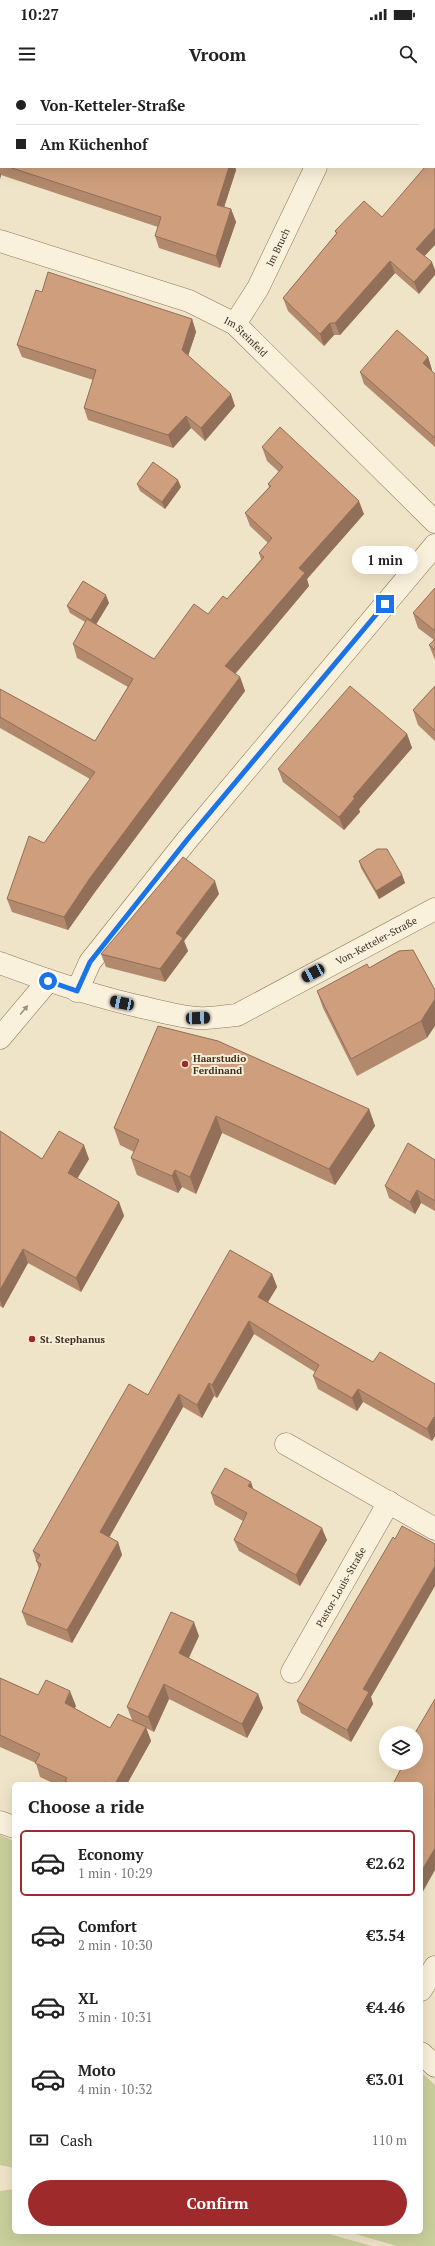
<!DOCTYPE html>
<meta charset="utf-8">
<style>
:root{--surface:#fff;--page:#f6f6f6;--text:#222;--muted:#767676;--line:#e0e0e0;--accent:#9e2a2b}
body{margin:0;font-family:"PT Serif",serif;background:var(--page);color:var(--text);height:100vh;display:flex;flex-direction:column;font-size:15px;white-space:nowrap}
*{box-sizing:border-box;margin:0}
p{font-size:13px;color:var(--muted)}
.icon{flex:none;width:22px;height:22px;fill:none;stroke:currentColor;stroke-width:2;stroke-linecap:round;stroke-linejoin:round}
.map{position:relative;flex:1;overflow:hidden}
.sheet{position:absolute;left:12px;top:1702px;width:411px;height:452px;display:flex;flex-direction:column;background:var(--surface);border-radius:6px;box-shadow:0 4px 16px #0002}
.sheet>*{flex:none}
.top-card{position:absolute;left:0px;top:0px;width:435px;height:88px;box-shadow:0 4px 16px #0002;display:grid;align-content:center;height:88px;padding:0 16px;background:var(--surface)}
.controls{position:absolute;left:379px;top:1646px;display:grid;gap:8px}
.controls a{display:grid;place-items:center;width:44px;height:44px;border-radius:50%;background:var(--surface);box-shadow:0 4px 16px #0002;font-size:20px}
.end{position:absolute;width:18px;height:18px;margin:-9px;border:5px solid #1a73e8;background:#fff;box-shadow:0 0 0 2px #fff}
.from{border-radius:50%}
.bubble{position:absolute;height:28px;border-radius:14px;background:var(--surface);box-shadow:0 4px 16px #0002;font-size:13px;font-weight:600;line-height:28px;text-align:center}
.car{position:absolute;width:12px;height:24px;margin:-12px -6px;border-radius:5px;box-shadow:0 0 3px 1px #0007;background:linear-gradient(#222 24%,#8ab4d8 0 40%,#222 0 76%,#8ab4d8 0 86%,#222 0)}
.top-card b{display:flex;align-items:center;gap:14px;height:38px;font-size:15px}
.top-card b+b{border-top:1px solid var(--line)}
.top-card i{width:10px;height:10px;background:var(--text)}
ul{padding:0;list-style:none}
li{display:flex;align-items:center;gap:12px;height:66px;margin:0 8px 6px;padding:0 8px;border:2px solid transparent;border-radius:6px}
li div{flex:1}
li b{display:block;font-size:15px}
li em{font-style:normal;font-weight:600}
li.on{border-color:var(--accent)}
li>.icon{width:36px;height:36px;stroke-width:1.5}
h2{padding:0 16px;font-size:18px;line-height:48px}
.pay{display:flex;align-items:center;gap:10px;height:44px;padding:0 16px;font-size:15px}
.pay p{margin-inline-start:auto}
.primary-button{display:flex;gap:8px;margin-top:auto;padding:8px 16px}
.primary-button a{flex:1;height:46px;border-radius:24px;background:var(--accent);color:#fff;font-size:16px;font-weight:600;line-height:46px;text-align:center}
.status{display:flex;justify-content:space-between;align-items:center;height:28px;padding:0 20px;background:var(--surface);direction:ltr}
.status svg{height:11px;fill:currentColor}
header{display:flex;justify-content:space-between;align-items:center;height:52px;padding:0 16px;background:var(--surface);font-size:18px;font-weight:600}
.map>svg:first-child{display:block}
.green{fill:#c9cf9b}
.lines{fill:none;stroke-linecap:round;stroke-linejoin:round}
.minor-casing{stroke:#8d765c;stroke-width:23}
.tertiary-casing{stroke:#8d765c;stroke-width:23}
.minor{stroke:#faf1dc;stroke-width:22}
.tertiary{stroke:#faf1dc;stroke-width:22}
.wall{fill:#b2896c}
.shaded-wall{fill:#916f58}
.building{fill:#cf9f7d;stroke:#916f58}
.oneway{fill:#9c907e}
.route{stroke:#1a73e8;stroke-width:5}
.poi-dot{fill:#9e2a2b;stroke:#f7eed8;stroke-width:1.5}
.labels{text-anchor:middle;stroke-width:4;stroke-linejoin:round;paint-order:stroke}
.street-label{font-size:10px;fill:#3d2e20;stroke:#f7eed8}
.poi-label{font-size:10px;font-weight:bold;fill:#3d2e20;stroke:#f7eed8;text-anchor:start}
</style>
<div class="status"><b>10:27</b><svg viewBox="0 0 49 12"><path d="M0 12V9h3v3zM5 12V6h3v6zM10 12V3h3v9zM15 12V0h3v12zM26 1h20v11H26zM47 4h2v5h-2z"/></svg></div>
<header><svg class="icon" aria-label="menu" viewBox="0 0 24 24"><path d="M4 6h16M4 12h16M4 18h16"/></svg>Vroom<svg class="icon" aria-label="search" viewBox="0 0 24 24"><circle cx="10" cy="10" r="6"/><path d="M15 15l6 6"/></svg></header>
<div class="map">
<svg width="435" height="2166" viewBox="0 0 435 2166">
<rect width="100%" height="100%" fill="#f0e4c8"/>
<g class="green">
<polygon points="0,1755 14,1761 14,2088 0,2085"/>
<polygon points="421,1992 435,2005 435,2166 397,2166 348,2152 421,2152"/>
<polygon points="14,2109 14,2152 322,2152 372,2166 0,2166 0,2111"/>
</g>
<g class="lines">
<g class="minor-casing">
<g id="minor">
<polyline points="356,1 357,0"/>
<path id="s1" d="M0,161l189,60 46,23 200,198"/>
<path id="s2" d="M235,244l23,-36 58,-121"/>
<polyline points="77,911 90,882 187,760 435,465"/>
<polyline points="286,1364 435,1449"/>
<path id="s3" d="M292,1592l97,-170"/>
<polyline points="0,1742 14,1747"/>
<polyline points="421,1910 435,1887"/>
<polyline points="421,1973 435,1986"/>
</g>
</g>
<g class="tertiary-casing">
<g id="tertiary">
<path id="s4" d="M0,883c48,18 96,34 146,45 17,4 35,9 52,10 13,1 26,-2 39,-3l198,-106"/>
<polyline points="0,958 48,901"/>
</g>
</g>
<use href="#minor" class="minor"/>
<use href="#tertiary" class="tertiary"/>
</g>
<g class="wall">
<polygon points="0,40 1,41 1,87 235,87 236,90 224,127 231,129 236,142 220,188 159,168 155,156 158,147 1,95 0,99"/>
<polygon points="435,42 435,72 434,71 434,44"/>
<polygon points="335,151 425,176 419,214 395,193 340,255 334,255 324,266 288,231 283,218 336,154"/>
<polygon points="42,212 192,239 196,252 188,276 235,326 205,361 191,348 173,368 88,340 84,328 93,300 22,277 17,265"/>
<polygon points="428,277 432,290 431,291 435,294 435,367 364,304 360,292"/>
<polygon points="262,367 364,434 307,499 309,506 235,594 240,597 245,611 95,812 68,850 12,832 7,819 44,763 90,699 0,648 0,609 95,661 128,607 77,578 73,564 85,542 70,533 67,526 109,523 96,544 154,579 208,534 227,519 261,479 259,473 268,463 250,446 245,433 269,407 268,404 279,392 267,381"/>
<polygon points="137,404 181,407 165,429 140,411"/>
<polygon points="435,508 435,580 429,565 434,560 418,548 413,533"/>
<polygon points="435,606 435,661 418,645 413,630"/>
<polygon points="407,654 412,668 359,729 360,732 344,750 283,702 278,689"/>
<polygon points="359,781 402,795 405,803 379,819 361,788"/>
<polygon points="219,814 184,861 188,871 165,902 106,887 101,874"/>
<polygon points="399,871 427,958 357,996 323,928 317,911 369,888"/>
<polygon points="158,946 369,1029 375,1046 335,1105 222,1053 196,1114 182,1107 178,1113 137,1095 131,1078 134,1072 120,1065 114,1048"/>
<polygon points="0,1051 42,1079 89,1079 77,1099 119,1122 124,1136 81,1212 28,1183 3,1228 0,1226"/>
<polygon points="435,1080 435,1131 421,1123 415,1134 389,1118 385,1106"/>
<polygon points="272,1194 277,1207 268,1222 373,1282 435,1304 435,1356 432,1361 363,1322 357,1331 318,1309 313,1296 315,1292 254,1254 217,1318 214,1316 202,1338 183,1327 109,1457 118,1462 122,1475 72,1563 27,1545 22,1532 39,1489 33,1471 148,1315"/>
<polygon points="253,1409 327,1460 300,1506 239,1471 234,1460 243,1441 215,1425 211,1413"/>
<polygon points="199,1556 189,1578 258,1614 263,1628 247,1658 169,1619 154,1652 146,1648 151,1661 127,1704 55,1704 40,1697 36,1683 0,1667 0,1598 38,1615 76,1626 74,1628 110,1648 132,1640 127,1627"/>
<polygon points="371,1617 373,1624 351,1662 301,1633 297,1621"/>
</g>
<g class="shaded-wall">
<rect x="299" y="0" width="6" height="1"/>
<polygon points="229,87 235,87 236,90 221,137 217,125"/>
<polygon points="0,92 1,95 0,99"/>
<polygon points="231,129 236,142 220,188 216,176"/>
<polygon points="435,148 435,165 420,181 416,169"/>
<polygon points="390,181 395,193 340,255 335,243"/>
<polygon points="432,182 435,190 435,195 419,214 414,202"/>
<polygon points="192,239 196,252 186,282 182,270"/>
<polygon points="330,243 334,255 324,266 320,254"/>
<polygon points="428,277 432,290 427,295 423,283"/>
<polygon points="231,314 235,326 205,361 201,348"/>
<polygon points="186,336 191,348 173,368 168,355"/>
<polygon points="178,400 181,407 165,429 162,422"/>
<polygon points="359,421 364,434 307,499 309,506 230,600 225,586 299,488"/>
<polygon points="106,515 109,523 94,548 91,540"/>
<polygon points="240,597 245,611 95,812 68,850 64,837 90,798"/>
<polygon points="407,654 412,668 359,729 360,732 344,750 339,737 353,717"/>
<polygon points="402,795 405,803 379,819 376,811"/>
<polygon points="215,801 219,814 184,861 188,871 165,902 160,889 176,853"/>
<polygon points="435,919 435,946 427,958 421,941"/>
<polygon points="369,1029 375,1046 335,1105 329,1089"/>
<polygon points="216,1036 222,1053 196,1114 190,1097"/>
<polygon points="84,1065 89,1079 72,1107 68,1093"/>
<polygon points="175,1090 182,1107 178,1113 172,1096"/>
<polygon points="417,1110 421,1123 415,1134 410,1122"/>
<polygon points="119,1122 124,1136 81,1212 76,1198"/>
<polygon points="23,1169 28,1183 3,1228 0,1220 0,1210"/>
<polygon points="272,1194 277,1207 263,1230 258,1217"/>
<polygon points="249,1241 254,1254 217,1318 212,1305"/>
<polygon points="209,1303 214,1316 202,1338 197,1325"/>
<polygon points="358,1309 363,1322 357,1331 352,1318"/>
<polygon points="179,1314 183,1327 105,1465 100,1452"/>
<polygon points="434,1337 435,1340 435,1356 432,1361 427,1349"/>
<polygon points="251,1402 255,1414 248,1406"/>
<polygon points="322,1448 327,1460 300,1506 296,1495"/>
<polygon points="118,1462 122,1475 72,1563 67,1550"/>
<polygon points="435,1486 435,1506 371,1617 373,1624 351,1662 347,1650 363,1609"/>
<polygon points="194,1542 199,1556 184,1587 179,1573"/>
<polygon points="164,1604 169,1619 154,1652 148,1637"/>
<polygon points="70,1611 76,1626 70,1637 65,1623"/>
<polygon points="258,1614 263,1628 247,1658 242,1644"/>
<polygon points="146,1647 151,1661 127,1704 115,1704"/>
<polygon points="435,1768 435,1790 421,1815 421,1792"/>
</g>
<g class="building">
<rect x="263" y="0" width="36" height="1"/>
<polygon points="0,40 1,41 1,84 0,84"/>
<polygon points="435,42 435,65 434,64 434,44"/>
<polygon points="9,87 229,87 217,125 231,129 216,176 155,156 161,137"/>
<polygon points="425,87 434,87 435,88 435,148 416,169 432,182 414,202 390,181 335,243 330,243 320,254 283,218 337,153 335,151 364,121 382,137"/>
<polygon points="48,192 192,239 182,270 231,314 201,348 186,336 168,355 84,328 96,290 17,265 36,210 42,212"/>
<polygon points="397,250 428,277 423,283 435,294 435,358 360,292"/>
<polygon points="280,347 359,421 299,488 305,493 225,586 240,597 90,798 64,837 7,819 29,756 44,763 95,692 0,637 0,609 95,661 133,599 73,564 87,539 154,579 194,524 208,534 223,516 227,519 264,477 259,473 272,458 245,433 271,406 268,404 283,387 262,367"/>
<polygon points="153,382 178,400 162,422 137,404"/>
<polygon points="83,501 106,515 91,540 67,526"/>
<polygon points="435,508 435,551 413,533"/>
<polygon points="435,559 435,570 429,565"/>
<polygon points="350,606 407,654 353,717 355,718 339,737 278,689"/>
<polygon points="435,606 435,651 413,630"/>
<polygon points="377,769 387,769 402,795 376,811 359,781"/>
<polygon points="183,777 215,801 176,853 183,858 160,889 101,874"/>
<polygon points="413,870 435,910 435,919 421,941 351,979 317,911 367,884 369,888 399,871"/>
<polygon points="158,946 218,961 369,1029 329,1089 216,1036 190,1097 175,1090 172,1096 131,1078 139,1060 114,1048"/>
<polygon points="0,1051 42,1079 59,1051 84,1065 68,1093 119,1122 76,1198 23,1169 0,1210"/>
<polygon points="408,1063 435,1080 435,1121 417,1110 410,1122 385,1106"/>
<polygon points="230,1170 272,1194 258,1217 373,1282 380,1272 435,1304 435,1338 434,1337 427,1349 358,1309 352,1318 313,1296 319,1285 249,1241 212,1305 209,1303 197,1325 179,1314 100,1452 118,1462 67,1550 22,1532 41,1484 36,1481 40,1475 33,1471 103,1349 129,1304 148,1315"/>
<polygon points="225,1388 251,1402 248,1406 322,1448 296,1495 234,1460 247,1433 211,1413"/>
<polygon points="402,1446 435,1464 435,1478 434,1480 435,1481 435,1486 363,1609 369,1612 347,1650 297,1621 393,1457 395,1459"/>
<polygon points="171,1532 194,1542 179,1573 258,1614 242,1644 164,1604 148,1637 127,1627"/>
<polygon points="0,1598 38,1615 46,1600 70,1611 65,1623 110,1648 118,1634 146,1647 115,1704 109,1704 104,1702 103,1704 71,1704 65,1701 67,1698 35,1683 40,1674 0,1655"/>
<polygon points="435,1619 435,1768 421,1792 421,1704 393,1704 404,1683 416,1683 416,1653 415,1653"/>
</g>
<defs><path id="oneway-solid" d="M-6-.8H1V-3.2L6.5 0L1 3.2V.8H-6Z"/></defs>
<use class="oneway" href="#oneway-solid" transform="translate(24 930) rotate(-50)"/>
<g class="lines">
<polyline class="route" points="48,901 77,911 90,882 187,760 385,524"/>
</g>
<g class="poi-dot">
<circle cx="185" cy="984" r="4"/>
<circle cx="32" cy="1259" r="4"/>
</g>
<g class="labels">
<g class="street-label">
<text dy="4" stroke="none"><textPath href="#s2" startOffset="88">Im Bruch</textPath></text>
<text dy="4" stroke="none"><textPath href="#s1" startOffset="266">Im Steinfeld</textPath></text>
<text dy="4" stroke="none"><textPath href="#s4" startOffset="403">Von-Ketteler-Straße</textPath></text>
<text dy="4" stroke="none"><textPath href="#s3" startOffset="98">Pastor-Louis-Straße</textPath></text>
</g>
<g class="poi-label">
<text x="193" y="982">Haarstudio<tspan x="193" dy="12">Ferdinand</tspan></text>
<text x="40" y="1263">St. Stephanus</text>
</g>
</g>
</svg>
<div class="controls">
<a><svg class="icon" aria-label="layers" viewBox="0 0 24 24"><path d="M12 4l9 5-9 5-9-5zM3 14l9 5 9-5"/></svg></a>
</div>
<i class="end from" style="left:48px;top:901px"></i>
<i class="end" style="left:385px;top:524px"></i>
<div class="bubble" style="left:352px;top:466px;width:66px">1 min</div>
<i class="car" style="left:313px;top:893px;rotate:242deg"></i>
<i class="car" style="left:122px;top:923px;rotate:282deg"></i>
<i class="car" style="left:198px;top:938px;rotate:88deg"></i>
<div class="top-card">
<b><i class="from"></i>Von-Ketteler-Straße</b>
<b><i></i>Am Küchenhof</b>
</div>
<section class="sheet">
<h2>Choose a ride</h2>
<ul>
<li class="on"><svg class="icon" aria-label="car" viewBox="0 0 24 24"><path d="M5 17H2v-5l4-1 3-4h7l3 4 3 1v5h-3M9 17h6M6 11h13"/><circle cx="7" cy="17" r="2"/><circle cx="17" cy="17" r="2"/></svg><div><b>Economy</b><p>1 min · 10:29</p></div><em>€2.62</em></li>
<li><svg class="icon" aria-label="car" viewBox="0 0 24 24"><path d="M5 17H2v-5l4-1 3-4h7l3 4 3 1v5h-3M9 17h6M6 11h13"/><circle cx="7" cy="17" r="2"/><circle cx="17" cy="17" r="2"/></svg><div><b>Comfort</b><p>2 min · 10:30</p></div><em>€3.54</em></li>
<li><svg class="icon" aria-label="car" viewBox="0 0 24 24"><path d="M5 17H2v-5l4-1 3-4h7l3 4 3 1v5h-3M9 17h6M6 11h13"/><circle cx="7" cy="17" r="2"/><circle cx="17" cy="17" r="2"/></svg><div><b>XL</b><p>3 min · 10:31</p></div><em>€4.46</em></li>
<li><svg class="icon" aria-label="car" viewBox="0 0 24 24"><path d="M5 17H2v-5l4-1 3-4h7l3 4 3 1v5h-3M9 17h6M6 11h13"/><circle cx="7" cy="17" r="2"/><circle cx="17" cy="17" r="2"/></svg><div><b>Moto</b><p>4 min · 10:32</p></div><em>€3.01</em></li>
</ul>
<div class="pay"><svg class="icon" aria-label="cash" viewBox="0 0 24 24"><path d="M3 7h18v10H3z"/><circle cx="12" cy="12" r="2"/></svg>Cash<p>110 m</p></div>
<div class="primary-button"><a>Confirm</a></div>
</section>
</div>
